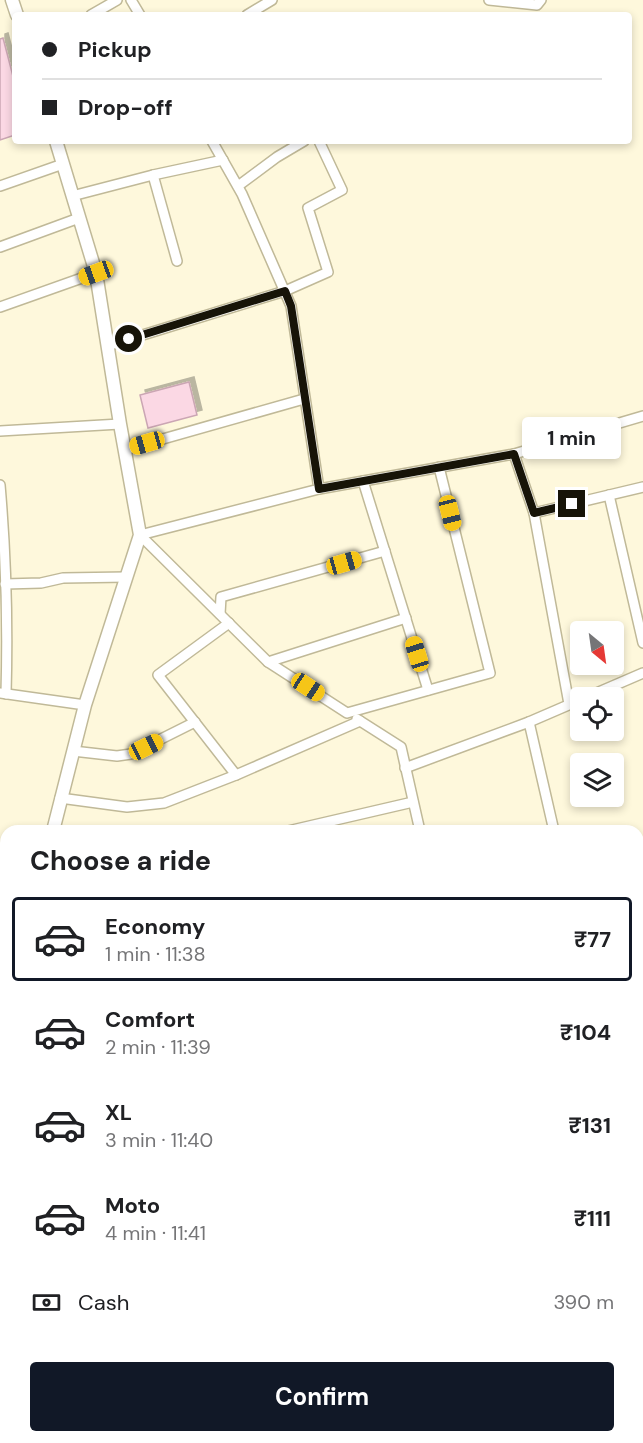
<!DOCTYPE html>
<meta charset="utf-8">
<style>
:root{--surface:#fff;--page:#f6f6f6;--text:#202124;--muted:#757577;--line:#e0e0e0;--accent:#111827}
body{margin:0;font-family:"DM Sans",sans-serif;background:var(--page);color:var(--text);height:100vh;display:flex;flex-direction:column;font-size:22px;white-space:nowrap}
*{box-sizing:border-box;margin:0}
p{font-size:20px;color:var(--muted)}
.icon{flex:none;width:33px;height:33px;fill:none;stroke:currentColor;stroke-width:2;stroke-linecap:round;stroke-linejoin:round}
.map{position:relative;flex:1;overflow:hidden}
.sheet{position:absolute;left:0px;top:825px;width:644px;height:618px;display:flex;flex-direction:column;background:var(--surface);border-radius:18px 18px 0 0;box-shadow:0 3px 9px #0003}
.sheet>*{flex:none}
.banner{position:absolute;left:12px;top:12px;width:620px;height:132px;border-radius:6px;box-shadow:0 3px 9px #0003;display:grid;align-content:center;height:132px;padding:0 30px;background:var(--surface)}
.needle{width:39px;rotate:151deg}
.fabs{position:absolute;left:570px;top:621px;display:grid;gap:12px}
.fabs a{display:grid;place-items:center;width:54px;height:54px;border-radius:6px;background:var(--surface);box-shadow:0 3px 9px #0003;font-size:30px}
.end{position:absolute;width:27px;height:27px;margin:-14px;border:8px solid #171408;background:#fff;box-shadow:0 0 0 3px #fff}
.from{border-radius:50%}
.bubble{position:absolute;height:42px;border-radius:6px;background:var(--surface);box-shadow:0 3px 9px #0003;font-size:20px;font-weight:700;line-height:42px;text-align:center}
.car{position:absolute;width:18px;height:36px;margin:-18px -9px;border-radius:8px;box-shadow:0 0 4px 2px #0007;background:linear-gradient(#f5c518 24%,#345 0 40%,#f5c518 0 76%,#345 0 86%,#f5c518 0)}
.banner b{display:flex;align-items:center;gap:21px;height:57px;font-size:22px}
.banner b+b{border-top:2px solid var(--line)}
.banner i{width:15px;height:15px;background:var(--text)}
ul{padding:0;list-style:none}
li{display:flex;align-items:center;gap:18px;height:84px;margin:0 12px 9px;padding:0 18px;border:3px solid transparent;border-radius:6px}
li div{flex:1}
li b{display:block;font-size:22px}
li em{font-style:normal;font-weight:700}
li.active{border-color:var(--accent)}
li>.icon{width:54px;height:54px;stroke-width:1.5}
h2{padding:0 30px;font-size:27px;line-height:72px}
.pay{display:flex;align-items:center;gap:15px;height:66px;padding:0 30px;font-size:22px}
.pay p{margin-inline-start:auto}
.cta{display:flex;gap:12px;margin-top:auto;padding:12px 30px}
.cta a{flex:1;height:69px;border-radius:6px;background:var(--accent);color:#fff;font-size:24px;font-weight:700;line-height:69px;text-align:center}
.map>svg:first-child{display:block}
.building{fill:#fbd8e4;stroke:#cba6b4;stroke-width:1.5;filter:url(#shadow)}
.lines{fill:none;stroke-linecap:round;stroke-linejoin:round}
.minor-casing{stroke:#c0b998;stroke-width:12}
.tertiary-casing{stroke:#c0b998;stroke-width:15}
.minor{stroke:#fff;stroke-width:9}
.tertiary{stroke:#fff;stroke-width:12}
.route{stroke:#171408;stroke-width:8}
</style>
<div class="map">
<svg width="643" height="1443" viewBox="0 0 643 1443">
<defs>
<filter id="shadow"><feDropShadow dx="5" dy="-5" stdDeviation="0" flood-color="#0004"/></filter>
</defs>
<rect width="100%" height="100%" fill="#fef8dc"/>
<g class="building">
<polygon points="3,38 15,84 15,135 0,140 0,39"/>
<polygon points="189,382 197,415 148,428 140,395"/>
</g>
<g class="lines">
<g class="minor-casing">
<g id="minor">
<polyline points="131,0 140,15"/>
<polyline points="489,0 537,5 541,0"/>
<polyline points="91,15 117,0"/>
<polyline points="247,15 272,0"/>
<polyline points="153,175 177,261"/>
<polyline points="0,186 63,164"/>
<polyline points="238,186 277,157 304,141"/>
<polyline points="72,196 153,175 223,160"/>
<polyline points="0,247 79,218"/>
<polyline points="0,307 96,273"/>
<polyline points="107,346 285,291 328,272 308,208 342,190 319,141"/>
<polyline points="0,431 120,424"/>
<polyline points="124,450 304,399"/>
<polyline points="514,454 534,513 643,487"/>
<polyline points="363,481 428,690"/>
<path d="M0,485c6,69 8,139 6,209"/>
<polyline points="319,489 514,454 643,416"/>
<polyline points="609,495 643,643"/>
<polyline points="534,513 569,704"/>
<polyline points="140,535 268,662 347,713 490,673 439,467"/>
<polyline points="140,535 319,489 291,306 242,194 212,141"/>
<polyline points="5,584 41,583 63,578 127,577"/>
<polyline points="220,614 221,597 385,551"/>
<polyline points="229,623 158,675 236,775"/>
<polyline points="268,662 406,618"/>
<polyline points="0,693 85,705"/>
<polyline points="585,698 643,673"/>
<polyline points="357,719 401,747 420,831"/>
<polyline points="529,722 580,700"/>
<polyline points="73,751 117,756 131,754 195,722"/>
<polyline points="405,768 529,722 554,831"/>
<polyline points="60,798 127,807 164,803 236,775 360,721"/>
<polyline points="288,831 413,802"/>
<polyline points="638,851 643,849"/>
<polyline points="0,973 6,972"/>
<polyline points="638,1027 643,1036"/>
<polyline points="0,1263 6,1255"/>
<polyline points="638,1272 643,1269"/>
<polyline points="638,1358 643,1375"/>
<polyline points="457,1437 459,1443"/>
<polyline points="569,1437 571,1443"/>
<polyline points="162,1443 175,1437"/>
<polyline points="297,1443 322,1437"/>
</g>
</g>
<g class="tertiary-casing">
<g id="tertiary">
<polyline points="12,0 17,15"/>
<polyline points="53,831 85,705 140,535 120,424 96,273 56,141"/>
<polyline points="178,1437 179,1443"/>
</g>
</g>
<use href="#minor" class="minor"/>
<use href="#tertiary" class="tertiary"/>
</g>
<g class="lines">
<polyline class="route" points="129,339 285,291 291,306 319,489 514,454 534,513 572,504"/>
</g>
</svg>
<div class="fabs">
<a><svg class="needle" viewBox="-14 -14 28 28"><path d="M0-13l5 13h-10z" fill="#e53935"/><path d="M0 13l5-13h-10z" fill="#757577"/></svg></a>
<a><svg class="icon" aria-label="locate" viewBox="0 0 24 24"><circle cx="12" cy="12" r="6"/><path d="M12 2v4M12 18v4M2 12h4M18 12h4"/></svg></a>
<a><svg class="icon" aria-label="layers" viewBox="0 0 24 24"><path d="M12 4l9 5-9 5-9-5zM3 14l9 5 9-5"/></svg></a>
</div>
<i class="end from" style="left:129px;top:339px"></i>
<i class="end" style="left:572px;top:504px"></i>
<div class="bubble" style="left:522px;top:417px;width:99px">1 min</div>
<i class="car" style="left:96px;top:273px;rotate:250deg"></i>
<i class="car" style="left:147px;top:443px;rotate:254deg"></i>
<i class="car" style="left:450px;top:513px;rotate:166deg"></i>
<i class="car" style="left:344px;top:563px;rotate:74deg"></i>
<i class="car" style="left:417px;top:654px;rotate:343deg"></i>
<i class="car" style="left:308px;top:687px;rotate:123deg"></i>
<i class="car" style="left:146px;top:747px;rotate:64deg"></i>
<div class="banner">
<b><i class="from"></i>Pickup</b>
<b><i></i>Drop-off</b>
</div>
<section class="sheet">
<h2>Choose a ride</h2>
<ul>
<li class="active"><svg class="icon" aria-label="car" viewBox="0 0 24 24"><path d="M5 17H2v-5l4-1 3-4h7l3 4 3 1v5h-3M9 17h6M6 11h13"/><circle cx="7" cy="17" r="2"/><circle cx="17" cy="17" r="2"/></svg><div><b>Economy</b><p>1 min · 11:38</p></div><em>₹77</em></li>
<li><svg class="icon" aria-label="car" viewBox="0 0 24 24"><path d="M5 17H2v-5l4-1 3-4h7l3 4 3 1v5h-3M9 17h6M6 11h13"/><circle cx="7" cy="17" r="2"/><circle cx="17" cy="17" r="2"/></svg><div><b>Comfort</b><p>2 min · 11:39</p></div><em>₹104</em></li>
<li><svg class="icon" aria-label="car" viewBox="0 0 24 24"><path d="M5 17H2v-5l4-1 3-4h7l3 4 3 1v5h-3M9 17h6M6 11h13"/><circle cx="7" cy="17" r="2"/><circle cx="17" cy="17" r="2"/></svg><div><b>XL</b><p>3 min · 11:40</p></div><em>₹131</em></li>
<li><svg class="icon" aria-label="car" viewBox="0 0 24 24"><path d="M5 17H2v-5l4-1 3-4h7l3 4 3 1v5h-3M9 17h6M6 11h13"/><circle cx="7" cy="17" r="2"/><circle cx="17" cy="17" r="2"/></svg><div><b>Moto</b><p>4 min · 11:41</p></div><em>₹111</em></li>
</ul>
<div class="pay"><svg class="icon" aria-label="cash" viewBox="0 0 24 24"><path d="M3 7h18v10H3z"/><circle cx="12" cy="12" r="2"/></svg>Cash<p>390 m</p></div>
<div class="cta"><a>Confirm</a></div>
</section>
</div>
